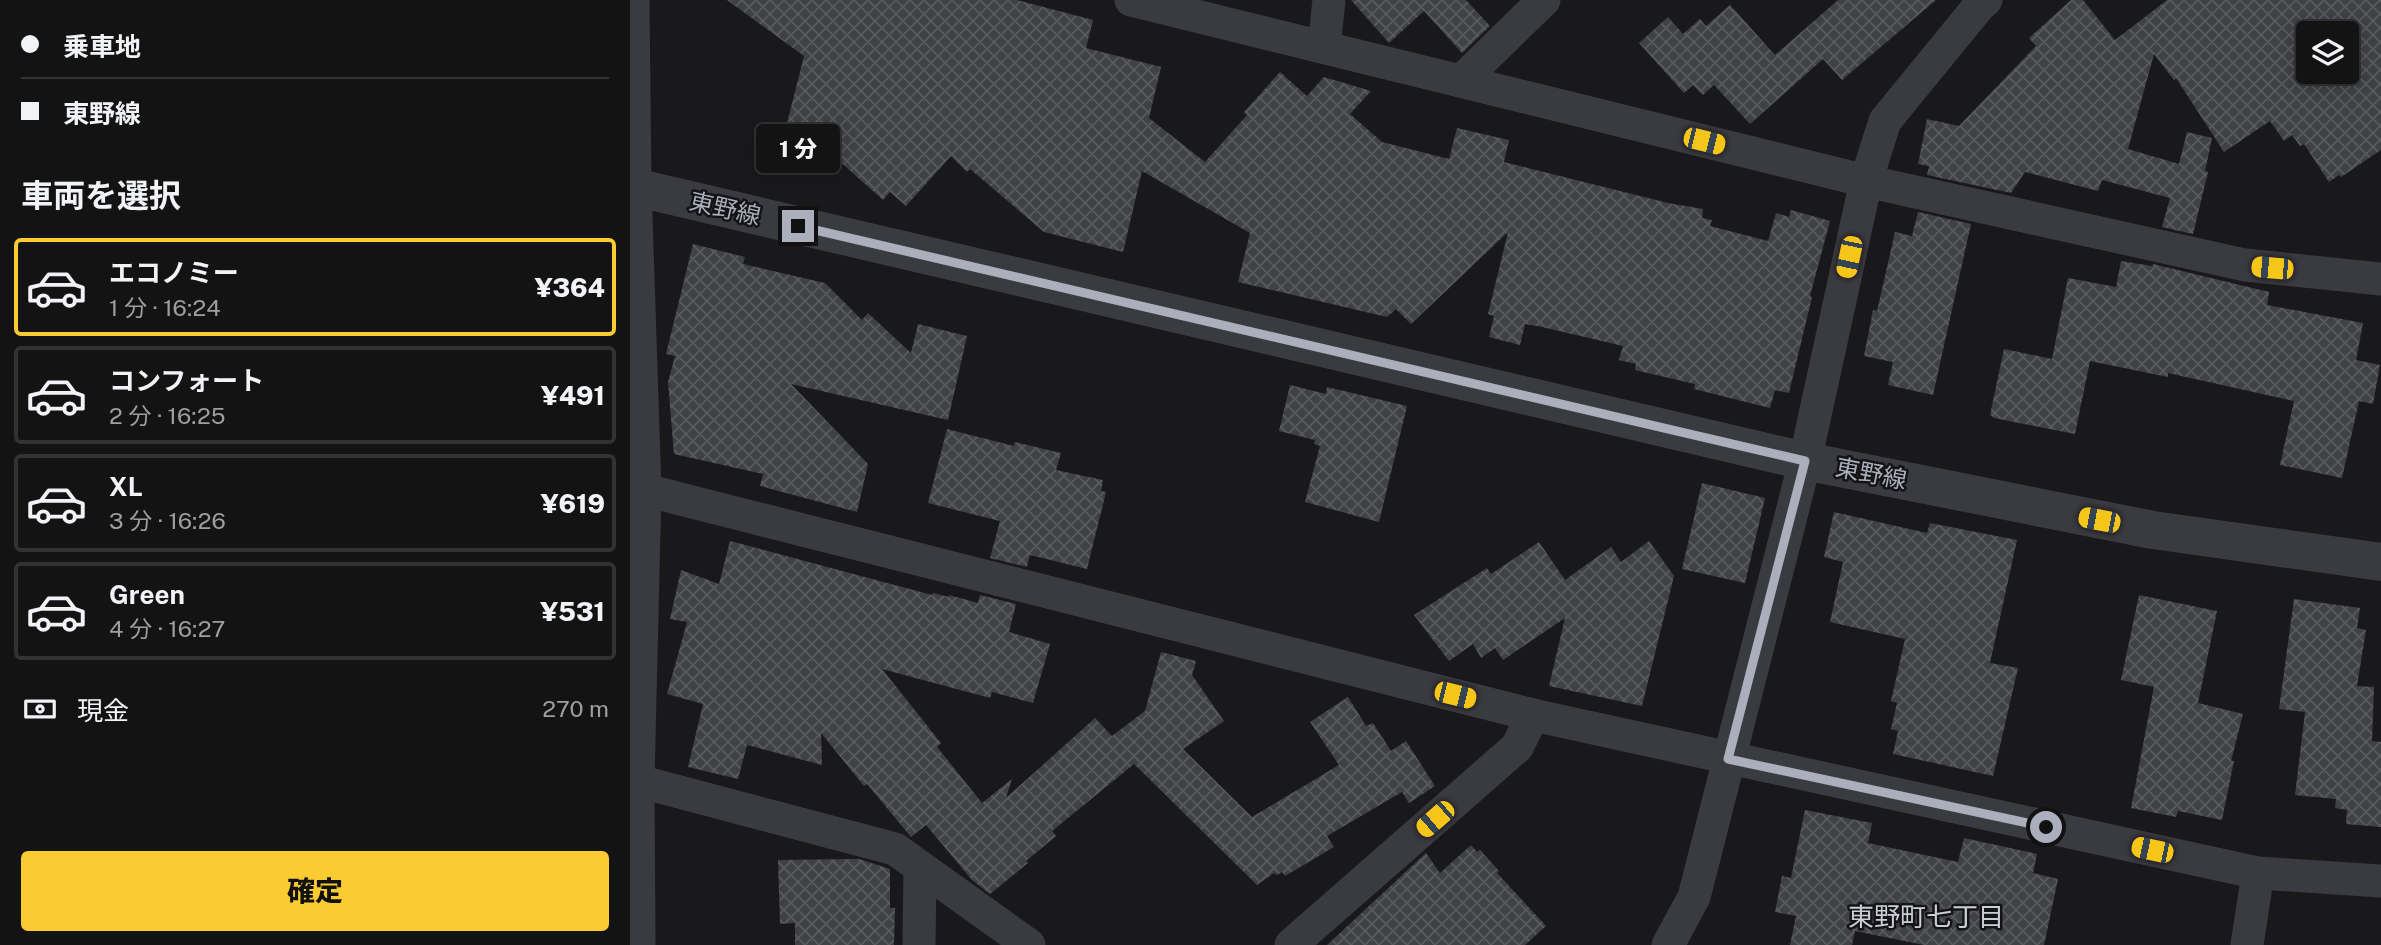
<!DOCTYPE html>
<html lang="ja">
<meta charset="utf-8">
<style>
:root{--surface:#131314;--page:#202022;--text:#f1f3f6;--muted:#9d9ea0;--line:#323234;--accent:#fbcb32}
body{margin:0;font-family:"Public Sans","Noto Sans JP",sans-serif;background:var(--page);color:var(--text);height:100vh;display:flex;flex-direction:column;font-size:26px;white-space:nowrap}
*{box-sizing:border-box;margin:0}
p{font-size:23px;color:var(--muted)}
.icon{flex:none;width:38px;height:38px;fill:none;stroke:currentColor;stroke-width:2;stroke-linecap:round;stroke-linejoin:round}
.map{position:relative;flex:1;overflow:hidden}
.drawer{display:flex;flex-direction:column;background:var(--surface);width:630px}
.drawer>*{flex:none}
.hud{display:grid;align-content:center;height:154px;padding:0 21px;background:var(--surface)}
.buttons{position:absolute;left:1666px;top:21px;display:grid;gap:14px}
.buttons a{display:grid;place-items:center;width:63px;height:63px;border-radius:7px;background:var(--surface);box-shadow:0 4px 18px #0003,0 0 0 2px var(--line);font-size:35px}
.end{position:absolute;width:32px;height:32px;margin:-16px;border:9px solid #abaebb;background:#111;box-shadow:0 0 0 4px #111}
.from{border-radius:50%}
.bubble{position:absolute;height:49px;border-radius:7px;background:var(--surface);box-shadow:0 4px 18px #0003,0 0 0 2px var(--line);font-size:23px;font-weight:800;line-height:49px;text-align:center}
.car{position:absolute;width:21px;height:42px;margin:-21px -10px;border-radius:9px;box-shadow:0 0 5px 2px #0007;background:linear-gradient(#f5c518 24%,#345 0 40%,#f5c518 0 76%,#345 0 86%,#f5c518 0)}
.hud b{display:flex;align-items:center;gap:24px;height:66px;font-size:26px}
.hud b+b{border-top:2px solid var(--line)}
.hud i{width:18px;height:18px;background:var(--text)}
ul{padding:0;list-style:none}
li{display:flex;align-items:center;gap:21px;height:98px;margin:0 14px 10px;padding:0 7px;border:4px solid var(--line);border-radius:7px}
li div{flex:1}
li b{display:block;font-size:26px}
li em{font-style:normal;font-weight:800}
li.on{border-color:var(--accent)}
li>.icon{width:63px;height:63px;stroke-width:1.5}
h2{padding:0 21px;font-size:32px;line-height:84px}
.pay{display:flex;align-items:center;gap:18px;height:77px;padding:0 21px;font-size:26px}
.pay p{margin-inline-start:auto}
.button{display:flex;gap:14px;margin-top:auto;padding:14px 21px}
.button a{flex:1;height:80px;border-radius:7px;background:var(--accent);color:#111;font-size:28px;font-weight:800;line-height:80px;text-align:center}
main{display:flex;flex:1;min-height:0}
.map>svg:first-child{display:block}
.building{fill:url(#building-cross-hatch);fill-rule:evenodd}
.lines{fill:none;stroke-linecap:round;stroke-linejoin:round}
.minor{stroke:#3a3a41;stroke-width:33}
.tertiary{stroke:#3a3a41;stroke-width:38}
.route{stroke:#abaebb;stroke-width:9}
.labels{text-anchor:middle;stroke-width:5;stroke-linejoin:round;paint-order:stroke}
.street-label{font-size:24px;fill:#abaebb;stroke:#141416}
.neighbourhood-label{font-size:26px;fill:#ccced7;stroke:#141416}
</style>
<main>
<section class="drawer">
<div class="hud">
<b><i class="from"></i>乗車地</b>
<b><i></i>東野線</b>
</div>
<h2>車両を選択</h2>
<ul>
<li class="on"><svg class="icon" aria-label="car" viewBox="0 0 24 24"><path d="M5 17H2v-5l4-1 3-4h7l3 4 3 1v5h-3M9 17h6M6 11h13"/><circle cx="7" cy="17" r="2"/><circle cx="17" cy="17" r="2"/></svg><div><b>エコノミー</b><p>1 分 · 16:24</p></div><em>¥364</em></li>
<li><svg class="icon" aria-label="car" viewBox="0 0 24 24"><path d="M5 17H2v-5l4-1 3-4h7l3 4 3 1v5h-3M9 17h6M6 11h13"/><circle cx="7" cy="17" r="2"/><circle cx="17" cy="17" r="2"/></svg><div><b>コンフォート</b><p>2 分 · 16:25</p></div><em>¥491</em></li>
<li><svg class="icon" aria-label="car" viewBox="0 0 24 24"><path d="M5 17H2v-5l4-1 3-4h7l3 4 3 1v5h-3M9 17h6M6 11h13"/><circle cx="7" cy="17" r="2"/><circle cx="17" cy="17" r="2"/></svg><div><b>XL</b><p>3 分 · 16:26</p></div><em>¥619</em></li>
<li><svg class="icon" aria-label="car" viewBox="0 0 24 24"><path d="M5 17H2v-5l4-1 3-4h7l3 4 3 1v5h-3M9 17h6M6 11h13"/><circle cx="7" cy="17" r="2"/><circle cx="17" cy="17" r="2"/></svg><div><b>Green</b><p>4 分 · 16:27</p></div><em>¥531</em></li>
</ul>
<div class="pay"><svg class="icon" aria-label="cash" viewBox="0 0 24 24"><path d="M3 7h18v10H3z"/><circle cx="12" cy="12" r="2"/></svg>現金<p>270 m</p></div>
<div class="button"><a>確定</a></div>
</section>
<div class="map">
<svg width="1751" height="945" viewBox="0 0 1751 945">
<defs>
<pattern id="building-cross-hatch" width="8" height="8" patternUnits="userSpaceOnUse" patternTransform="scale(1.75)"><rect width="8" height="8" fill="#404145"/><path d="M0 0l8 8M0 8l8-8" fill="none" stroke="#595a5e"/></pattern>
</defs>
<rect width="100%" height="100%" fill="#19191b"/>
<g class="building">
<polygon points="97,0 387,0 463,20 456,48 531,67 519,118 575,162 617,115 614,112 650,72 677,96 694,77 741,91 720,114 752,142 819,159 827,128 879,140 874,162 1038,203 1073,209 1072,218 1082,220 1080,226 1138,241 1146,213 1159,217 1161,210 1200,221 1180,296 1182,297 1159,393 1145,390 1140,408 1064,389 1065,384 1005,370 1006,364 989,360 993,346 912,327 895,324 890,345 859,337 864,316 858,314 878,232 781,324 766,309 757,317 608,282 620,233 512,171 493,252 414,232 340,169 337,172 321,156 276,206 260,192 253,200 198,151 199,146 154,135 174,56"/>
<polygon points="721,0 836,0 860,26 832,53 794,11 759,43"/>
<polygon points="1208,0 1306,0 1212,80 1193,59 1120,124 1084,85 1073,95 1063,85 1054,93 1009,43 1038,17 1053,34 1070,19 1076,26 1100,5 1145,55"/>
<path d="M1441,0h12l32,40 52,-40h214v150l-40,27 -2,-2 -10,7 -25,-38 -4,2 -8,-11 -8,6 -14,-20 -46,31 -48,-74 -2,2 -20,-26 -26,95 51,15 8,-32 25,6 -7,33 3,1 -15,62 -31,-7 8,-29 -68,-18 -4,11 -73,-19 -14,21 -84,-18 2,-9 -11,-2 9,-45 32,7 77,-80 -7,-8zM1678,33h39v39h-39z"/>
<polygon points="1288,212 1341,224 1303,395 1258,385 1263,362 1234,356 1243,310 1247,311 1265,232 1282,236"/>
<polygon points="63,244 115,257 113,264 195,283 232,320 238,313 281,353 288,324 337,336 318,420 161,384 238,464 227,512 130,486 133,474 44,454 38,382 45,356 36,354"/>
<polygon points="1491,261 1522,266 1523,264 1639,292 1637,305 1733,323 1726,360 1750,365 1743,404 1729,401 1712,478 1650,465 1664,401 1538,373 1538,377 1460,361 1445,434 1364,418 1360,415 1374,349 1422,359 1438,278 1486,287"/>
<polygon points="660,385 696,394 697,387 777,406 749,522 675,502 690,446 684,444 685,440 649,431"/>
<polygon points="317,429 384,446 385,442 431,453 426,470 473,480 471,491 476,492 457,569 400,555 397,567 360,558 370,521 298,503"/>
<polygon points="1072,483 1135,498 1115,583 1052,569"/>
<polygon points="1204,512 1297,533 1300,523 1387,540 1360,663 1388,668 1363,776 1263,754 1268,731 1261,729 1267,703 1261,701 1275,639 1200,622 1213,562 1194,557"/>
<polygon points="100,541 302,595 303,593 319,597 319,595 348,603 350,595 386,604 379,632 420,644 403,703 362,692 360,698 252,669 311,743 307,747 352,803 382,779 376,798 465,718 482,736 515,711 531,652 566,661 562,675 594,721 553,749 622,817 709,765 680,722 718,697 736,726 743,723 761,751 776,741 805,786 779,803 772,792 697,836 704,847 655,876 652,872 647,875 644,873 627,885 504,764 422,831 426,836 396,861 398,863 360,894 342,880 296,825 281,837 237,784 234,786 191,733 192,765 117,745 108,779 58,767 73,704 37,694 57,622 40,619 51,570 89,584"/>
<polygon points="1019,541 1044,576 1012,706 919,686 935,618 873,660 865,648 851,658 843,644 819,661 784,615 857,568 861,574 909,542 935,580 981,547 991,562"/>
<polygon points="1509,595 1587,611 1568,703 1613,714 1601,761 1604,761 1592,820 1548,811 1546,817 1501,808 1524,687 1491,680"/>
<polygon points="1664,599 1730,608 1727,628 1736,630 1727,686 1744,687 1742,741 1751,742 1751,827 1716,824 1717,810 1705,808 1706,799 1665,795 1675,712 1649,709"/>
<polygon points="1175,810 1242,823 1238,843 1328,862 1334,838 1407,854 1403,873 1428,879 1414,945 1294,945 1225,931 1222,945 1160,945 1166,916 1145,912 1152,876 1161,878"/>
<polygon points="841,845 847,852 850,850 869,871 867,873 916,926 895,945 697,945 796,853 810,873"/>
<polygon points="229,859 260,869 260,908 265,908 264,945 165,945 165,923 150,924 148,860"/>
</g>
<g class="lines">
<g class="minor">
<polyline points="3,0 5,187 15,490 8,781 9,945"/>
<polyline points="501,0 1236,181 1615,265 1751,279"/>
<polyline points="694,47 699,0"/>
<polyline points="832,80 914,0"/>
<polyline points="15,490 903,715 1628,873 1751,881"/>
<polyline points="8,781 265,849 399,945"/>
<polyline points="289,945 290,868"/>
<polyline points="661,945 887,747 903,715"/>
<polyline points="1038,945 1064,897 1175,461 1236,181 1255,121 1349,6 1356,0"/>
<polyline points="1617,945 1628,873"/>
</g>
<polyline class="tertiary" points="0,186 1175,461 1523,530 1751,562"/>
</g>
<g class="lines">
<polyline class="route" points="168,226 1175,461 1098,759 1416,827"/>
</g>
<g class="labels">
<g class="street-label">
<text transform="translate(95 209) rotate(13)" y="8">東野線</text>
<text transform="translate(1241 474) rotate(11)" y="8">東野線</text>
</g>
<g class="neighbourhood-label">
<text x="1296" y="926">東野町七丁目</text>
</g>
</g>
</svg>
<div class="buttons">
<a><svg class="icon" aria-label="layers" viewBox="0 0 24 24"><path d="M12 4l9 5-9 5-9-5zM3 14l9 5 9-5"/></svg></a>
</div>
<i class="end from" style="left:1416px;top:827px"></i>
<i class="end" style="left:168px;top:226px"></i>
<div class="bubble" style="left:126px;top:124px;width:84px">1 分</div>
<i class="car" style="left:1074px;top:141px;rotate:104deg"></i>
<i class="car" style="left:1219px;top:257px;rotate:192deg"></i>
<i class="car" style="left:1642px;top:268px;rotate:275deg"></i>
<i class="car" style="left:1469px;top:520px;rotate:281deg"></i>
<i class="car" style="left:825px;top:695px;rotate:104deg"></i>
<i class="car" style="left:805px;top:819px;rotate:229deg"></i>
<i class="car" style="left:1522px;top:850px;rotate:282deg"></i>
</div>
</main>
